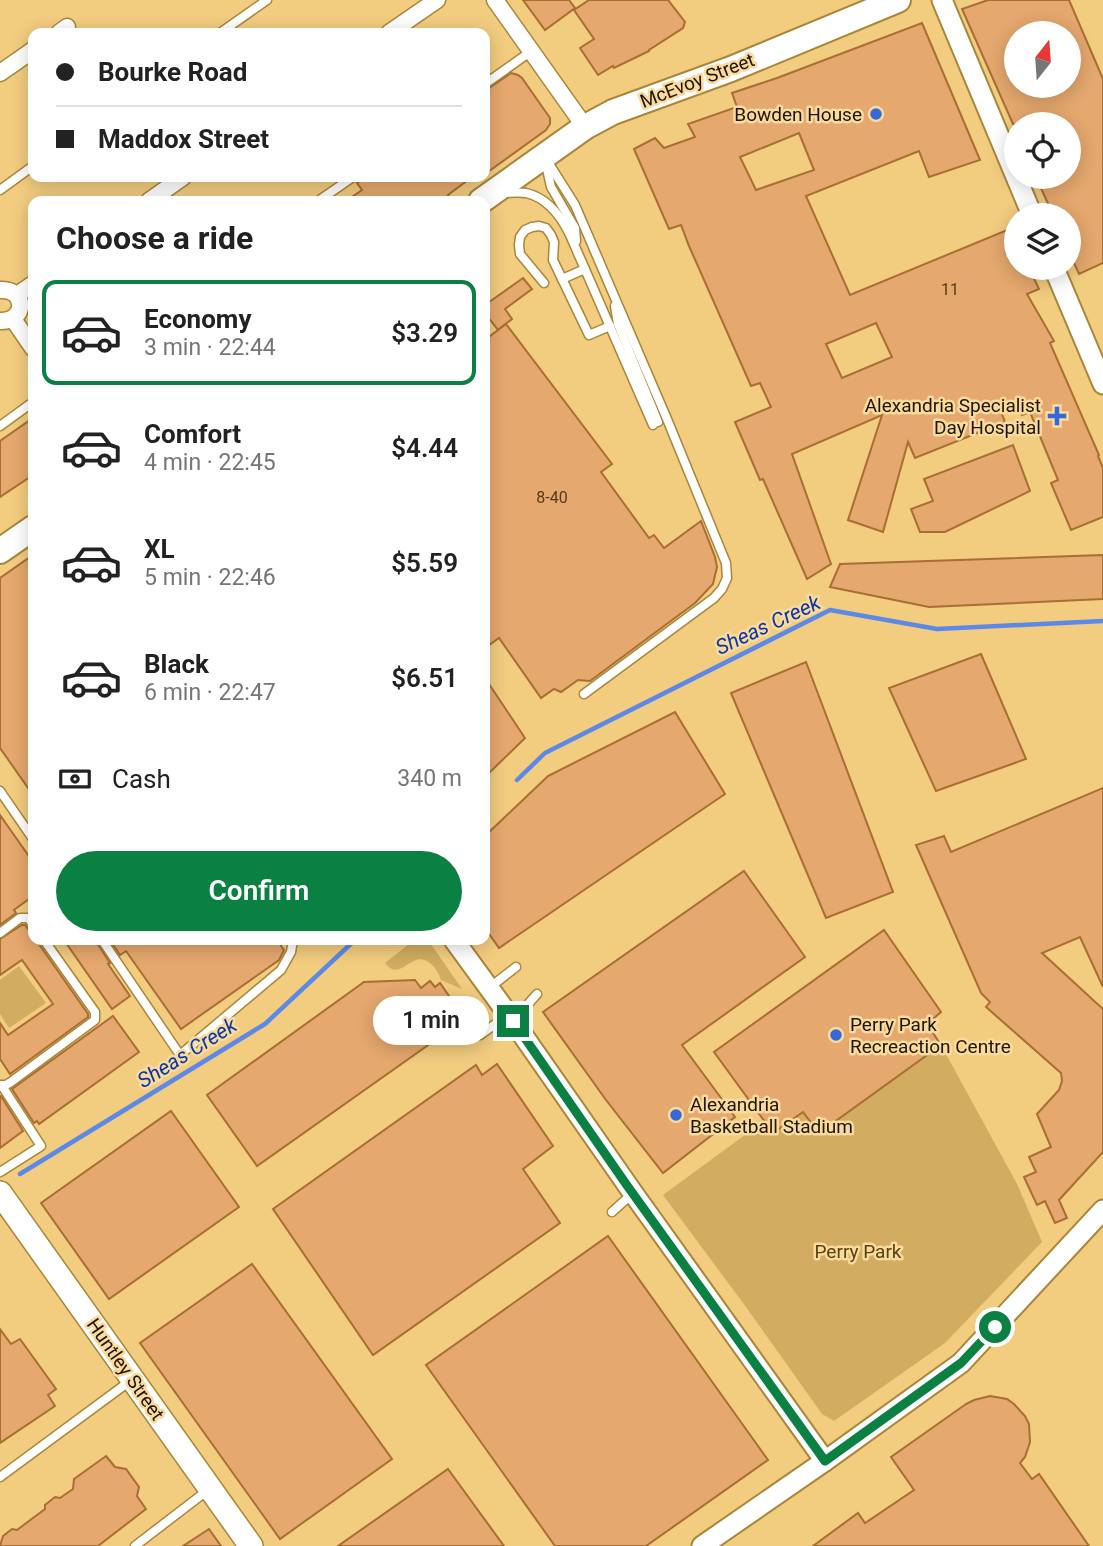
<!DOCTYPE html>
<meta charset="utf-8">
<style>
:root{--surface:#fff;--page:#f2f2f2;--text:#222;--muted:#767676;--line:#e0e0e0;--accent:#0b8043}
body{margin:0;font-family:Roboto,sans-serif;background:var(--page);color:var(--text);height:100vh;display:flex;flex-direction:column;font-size:26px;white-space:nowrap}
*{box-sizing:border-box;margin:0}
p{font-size:23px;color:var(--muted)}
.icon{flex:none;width:38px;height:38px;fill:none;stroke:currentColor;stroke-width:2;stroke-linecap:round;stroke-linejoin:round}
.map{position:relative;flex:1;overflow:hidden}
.side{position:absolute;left:28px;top:196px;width:462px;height:749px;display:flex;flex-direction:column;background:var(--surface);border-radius:14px;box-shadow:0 4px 18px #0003}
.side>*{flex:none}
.banner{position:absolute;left:28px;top:28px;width:462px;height:154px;border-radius:14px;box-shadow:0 4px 18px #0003;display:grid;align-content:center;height:154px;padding:0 28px;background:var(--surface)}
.needle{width:46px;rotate:17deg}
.controls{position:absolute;left:1004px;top:21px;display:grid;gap:14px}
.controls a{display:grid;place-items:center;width:77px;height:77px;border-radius:50%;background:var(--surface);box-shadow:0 4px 18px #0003;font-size:35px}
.end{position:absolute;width:32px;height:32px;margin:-16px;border:9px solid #0b8043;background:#fff;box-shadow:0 0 0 4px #fff}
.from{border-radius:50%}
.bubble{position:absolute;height:49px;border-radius:24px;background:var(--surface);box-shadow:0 4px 18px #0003;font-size:23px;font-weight:600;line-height:49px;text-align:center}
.banner b{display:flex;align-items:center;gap:24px;height:66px;font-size:26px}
.banner b+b{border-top:2px solid var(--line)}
.banner i{width:18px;height:18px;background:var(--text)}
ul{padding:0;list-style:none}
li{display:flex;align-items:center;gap:21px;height:105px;margin:0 14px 10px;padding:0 14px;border:4px solid transparent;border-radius:14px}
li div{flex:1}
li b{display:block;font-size:26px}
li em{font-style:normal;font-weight:600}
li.current{border-color:var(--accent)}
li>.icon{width:63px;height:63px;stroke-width:1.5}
h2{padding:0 28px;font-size:32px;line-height:84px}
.pay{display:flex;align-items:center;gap:18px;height:77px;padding:0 28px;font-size:26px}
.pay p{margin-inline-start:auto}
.button{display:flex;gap:14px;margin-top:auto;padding:14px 28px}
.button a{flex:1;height:80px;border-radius:42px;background:var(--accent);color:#fff;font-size:28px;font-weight:600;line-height:80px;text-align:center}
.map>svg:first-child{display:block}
.green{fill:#d1ac61}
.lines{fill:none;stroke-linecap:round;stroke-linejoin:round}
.stream{stroke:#5c89e8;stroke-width:4.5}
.building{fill:#e5a86e;stroke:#a86e33;stroke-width:2;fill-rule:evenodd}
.service-casing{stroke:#aa8639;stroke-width:11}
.minor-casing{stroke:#aa8639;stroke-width:19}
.tertiary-casing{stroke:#aa8639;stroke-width:23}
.secondary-casing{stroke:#aa8639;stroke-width:26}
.primary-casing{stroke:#aa8639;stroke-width:28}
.service{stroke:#fff;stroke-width:8}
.minor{stroke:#fff;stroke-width:16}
.tertiary{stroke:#fff;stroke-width:19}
.secondary{stroke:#fff;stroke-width:23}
.primary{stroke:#fff;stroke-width:24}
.route{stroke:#0b8043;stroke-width:9}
.poi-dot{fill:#3768d8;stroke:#f9da9f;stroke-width:2.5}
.labels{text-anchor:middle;stroke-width:5;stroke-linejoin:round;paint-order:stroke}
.number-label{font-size:16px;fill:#523a1c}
.street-label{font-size:19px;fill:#211601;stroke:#f9da9f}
.poi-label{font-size:19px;fill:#211601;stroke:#f9da9f;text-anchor:end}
.park-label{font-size:19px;fill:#58420e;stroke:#f9da9f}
.water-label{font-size:21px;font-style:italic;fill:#0c36a3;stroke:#f9da9f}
</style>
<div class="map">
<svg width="1103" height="1546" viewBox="0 0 1103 1546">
<rect width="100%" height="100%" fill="#f2cc7f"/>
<g class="green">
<path d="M414,940h14l34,49 -21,-9c-3,-10 -13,-24 -25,-20 -12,4 -19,18 -31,3z"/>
<polygon points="19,966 46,1003 9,1028 0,1014 0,980"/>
<polygon points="941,1045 1017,1184 1042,1242 945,1343 834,1421 822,1414 746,1307 663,1195 764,1121 773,1133 803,1112 820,1133"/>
</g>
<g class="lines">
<g class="stream">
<polyline points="517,780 545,753 830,610 937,629 1103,621"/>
<polyline points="20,1174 265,1024 355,940"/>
</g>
</g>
<g class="building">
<polygon points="523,0 569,0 575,8 545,30"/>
<polygon points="589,0 668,0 685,22 683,28 649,50 649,51 614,68 613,66 598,75 580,48 594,39 574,10"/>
<path d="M988,0h81l34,79v184l-24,11 -10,-22v-37h-16l-17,-38h33v-53h-56l-51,-115zM1017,33h52v53h-52z"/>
<path d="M922,23l58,137 -51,17 -10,-26 -113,45 44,99 162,-67 5,10v30h12l10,21 -12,5 27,47 -4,2 49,112 -1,1 5,12v49l-32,13 -20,-47 7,-3 -28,-68 -8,3 -5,-12 -17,6 5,13 -90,36 -7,-16 -25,90 -35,-12 34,-105 -90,39 39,110 -24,15 -44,-100 -3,1 -25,-58 36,-15 -11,-24 -9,3 -62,-140 -8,-21 -12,4 -35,-80 21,-11 9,10 31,-11 -7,-13 49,-17 -5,-14 45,-15zM799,133l15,37 -58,20 -16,-33zM876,323l16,34 -50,21 -16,-34z"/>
<polygon points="511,73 518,75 522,78 550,118 550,124 546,130 485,174 485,91"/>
<polygon points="366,177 472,177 448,195 452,201 346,201 362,190 357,183"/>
<polygon points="523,278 532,289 505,309 512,319 498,330 485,313 485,305"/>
<polygon points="506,324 612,464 601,472 649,538 654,535 664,548 701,521 715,557 717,567 713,584 695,603 590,681 578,680 561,692 554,689 541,698 499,638 485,648 485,340"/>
<polygon points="33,418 33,475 0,497 0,441"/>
<polygon points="1013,445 1030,491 945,532 920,532 911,509 933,501 924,479"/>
<polygon points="33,555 33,795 0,748 0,578"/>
<polygon points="1103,555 1103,599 929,607 830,587 840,564"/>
<polygon points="981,654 1026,759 936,791 889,688"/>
<polygon points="806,662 893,892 826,918 731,693"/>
<polygon points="485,678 525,738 485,777"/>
<polygon points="675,712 725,794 499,948 485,928 485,836 548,776"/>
<polygon points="1103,788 1103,987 1080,937 1042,953 1103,1009 1103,1152 1059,1200 1067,1218 1055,1223 1045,1201 1037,1205 1024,1177 1036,1172 1029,1157 1051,1147 1037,1114 1059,1090 1062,1081 1061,1073 986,1007 990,1002 981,993 916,845 944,836 951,852"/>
<polygon points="0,815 33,862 33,896 14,910 16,913 0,925"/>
<polygon points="744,871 805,957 682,1045 735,1117 663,1173 606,1100 543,1012"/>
<polygon points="22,925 25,925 28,929 33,937 33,940 36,940 88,1014 88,1017 10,1074 0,1059 0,1023 8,1035 53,1004 22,960 0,975 0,939"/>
<polygon points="884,930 941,1012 927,1024 941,1045 819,1133 803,1112 773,1133 714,1052"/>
<polygon points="64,940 95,940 110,963 108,964 130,996 112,1009"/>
<polygon points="110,940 277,940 284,950 279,960 181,1029 126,951 120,955"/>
<polygon points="415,980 421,988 430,981 435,987 440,983 465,1019 257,1166 207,1095 364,982"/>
<polygon points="113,1016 139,1052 39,1124 37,1121 34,1123 12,1089"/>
<polygon points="497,1064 553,1146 523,1169 560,1223 373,1355 273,1209 476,1065 482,1075"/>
<polygon points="1,1096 23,1131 0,1148 0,1097"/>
<polygon points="171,1111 239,1207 109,1299 41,1203"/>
<polygon points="608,1236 768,1460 646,1546 555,1546 426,1365"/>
<polygon points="252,1264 392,1459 280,1539 140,1343"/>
<polygon points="0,1329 11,1344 20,1339 56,1389 48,1395 55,1406 0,1443"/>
<polygon points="990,1396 1007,1399 1014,1404 1025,1416 1029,1424 1030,1442 1025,1457 1020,1463 1032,1479 1039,1474 1089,1546 813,1546 858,1513 865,1523 914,1490 891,1457 966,1404 974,1400"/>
<polygon points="106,1456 115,1467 126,1469 139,1487 137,1496 146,1509 98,1546 0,1546 3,1536 12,1529 17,1530 45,1509 45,1505 55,1497 60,1498 73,1489 74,1479"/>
<polygon points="448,1469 504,1546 338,1546"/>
<polygon points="209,1529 221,1546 183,1546"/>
</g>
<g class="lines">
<g class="service-casing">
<g id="service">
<polyline points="220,33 267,0"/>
<polyline points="485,84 530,52"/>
<polyline points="546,159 575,205 667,419 726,563 727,578 722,589 714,598 584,694"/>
<polyline points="545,160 551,187 575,228 576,241"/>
<polyline points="0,190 33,166"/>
<path d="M502,193c8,0 16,-1 24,0 22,5 35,23 44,42l83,190"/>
<polyline points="318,201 353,177"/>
<polyline points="562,279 585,269"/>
<polyline points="544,283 520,254 519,245 520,237 525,230 532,227 539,226 546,228 551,235 554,242 553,260 589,335 610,326"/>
<polyline points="615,306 618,324 658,422"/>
<polyline points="0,426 33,402"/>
<polyline points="0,791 33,839"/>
<polyline points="0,933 20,918 28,918 33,925"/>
<polyline points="102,940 180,1055 281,970 291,952 293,940"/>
<polyline points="489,988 516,967"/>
<polyline points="513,1021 537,994"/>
<polyline points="480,1035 508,1015"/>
<polyline points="0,1085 6,1085 11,1082 95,1020 95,1012 44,940"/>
<polyline points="0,1172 41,1146 2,1086"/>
<polyline points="612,1212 633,1193"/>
<polyline points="0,1477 130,1381"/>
<polyline points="135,1546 208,1490"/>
</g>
</g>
<g class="minor-casing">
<g id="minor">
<polyline points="495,0 585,127"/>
<polyline points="59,33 67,27"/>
<polyline points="389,33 437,0"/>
<polyline points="0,73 33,50"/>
<polyline points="149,201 183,177"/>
<path d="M0,290c27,-2 27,32 0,31"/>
<polyline points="17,295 33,284"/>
<polyline points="13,319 33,348"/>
</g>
</g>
<g class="tertiary-casing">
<g id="tertiary">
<polyline points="942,0 1032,215"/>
<polyline points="1054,268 1103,384"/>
<polyline points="454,940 513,1021 633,1193 825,1461"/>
<polyline points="702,1546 825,1461 961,1363 1103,1210"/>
</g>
</g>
<g class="secondary-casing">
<polyline id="secondary" points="0,1193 251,1546"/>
</g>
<g class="primary-casing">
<g id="primary">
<polyline points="481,201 585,127 613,112 731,69 898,0"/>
<polyline points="0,551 33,528"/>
</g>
</g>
<use href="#service" class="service"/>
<use href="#minor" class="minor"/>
<use href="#tertiary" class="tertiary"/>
<use href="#secondary" class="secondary"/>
<use href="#primary" class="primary"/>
</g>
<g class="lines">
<polyline class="route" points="513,1021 626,1184 825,1461 961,1363 995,1327"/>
</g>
<g class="poi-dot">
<circle cx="876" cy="114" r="7"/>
<path d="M1053.5 405.5h7v7h7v7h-7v7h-7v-7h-7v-7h7z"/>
<circle cx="836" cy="1035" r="7"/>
<circle cx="676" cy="1115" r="7"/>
</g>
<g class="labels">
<g class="number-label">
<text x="950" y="295">11</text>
<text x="552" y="503">8-40</text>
</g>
<g class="street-label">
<text transform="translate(697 80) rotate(-21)" y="7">McEvoy Street</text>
<text transform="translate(126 1369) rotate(55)" y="7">Huntley Street</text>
</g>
<g class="poi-label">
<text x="862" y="121">Bowden House</text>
<text x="1041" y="412">Alexandria Specialist<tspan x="1041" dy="22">Day Hospital</tspan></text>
<text x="850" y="1031" text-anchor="start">Perry Park<tspan x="850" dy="22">Recreaction Centre</tspan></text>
<text x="690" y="1111" text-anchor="start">Alexandria<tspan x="690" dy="22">Basketball Stadium</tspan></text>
</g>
<g class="park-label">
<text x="858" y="1258">Perry Park</text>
</g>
<g class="water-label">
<text transform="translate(768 625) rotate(-25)" y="7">Sheas Creek</text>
<text transform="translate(187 1053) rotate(-32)" y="7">Sheas Creek</text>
</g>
</g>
</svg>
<div class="controls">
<a><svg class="needle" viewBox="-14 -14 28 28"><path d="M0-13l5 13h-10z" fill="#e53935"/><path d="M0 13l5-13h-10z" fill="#767676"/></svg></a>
<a><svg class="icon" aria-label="locate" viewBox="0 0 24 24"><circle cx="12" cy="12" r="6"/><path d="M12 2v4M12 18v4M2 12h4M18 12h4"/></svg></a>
<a><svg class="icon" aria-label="layers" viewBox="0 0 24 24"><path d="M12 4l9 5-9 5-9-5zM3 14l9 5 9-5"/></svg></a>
</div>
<i class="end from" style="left:995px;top:1327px"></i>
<i class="end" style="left:513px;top:1021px"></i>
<div class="bubble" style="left:373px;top:996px;width:116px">1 min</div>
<div class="banner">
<b><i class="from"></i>Bourke Road</b>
<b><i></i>Maddox Street</b>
</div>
<section class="side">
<h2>Choose a ride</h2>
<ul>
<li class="current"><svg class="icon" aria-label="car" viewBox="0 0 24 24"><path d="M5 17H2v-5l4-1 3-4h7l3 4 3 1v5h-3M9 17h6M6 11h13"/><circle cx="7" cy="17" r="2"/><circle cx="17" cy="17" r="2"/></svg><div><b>Economy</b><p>3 min · 22:44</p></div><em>$3.29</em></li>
<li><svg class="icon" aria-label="car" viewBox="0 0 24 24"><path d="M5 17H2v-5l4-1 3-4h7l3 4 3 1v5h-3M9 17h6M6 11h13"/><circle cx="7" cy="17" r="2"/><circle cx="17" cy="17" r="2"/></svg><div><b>Comfort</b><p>4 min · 22:45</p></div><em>$4.44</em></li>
<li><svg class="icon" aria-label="car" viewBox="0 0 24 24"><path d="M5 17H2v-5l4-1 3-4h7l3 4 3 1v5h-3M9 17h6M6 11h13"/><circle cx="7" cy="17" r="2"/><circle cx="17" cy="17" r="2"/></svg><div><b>XL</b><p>5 min · 22:46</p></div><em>$5.59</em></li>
<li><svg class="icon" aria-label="car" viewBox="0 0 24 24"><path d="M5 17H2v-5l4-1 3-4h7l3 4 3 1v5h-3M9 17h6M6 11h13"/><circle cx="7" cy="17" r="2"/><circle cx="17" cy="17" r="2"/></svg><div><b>Black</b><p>6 min · 22:47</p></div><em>$6.51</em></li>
</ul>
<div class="pay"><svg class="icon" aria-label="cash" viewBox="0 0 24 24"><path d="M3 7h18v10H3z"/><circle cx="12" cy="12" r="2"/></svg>Cash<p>340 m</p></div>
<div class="button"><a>Confirm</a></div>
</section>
</div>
